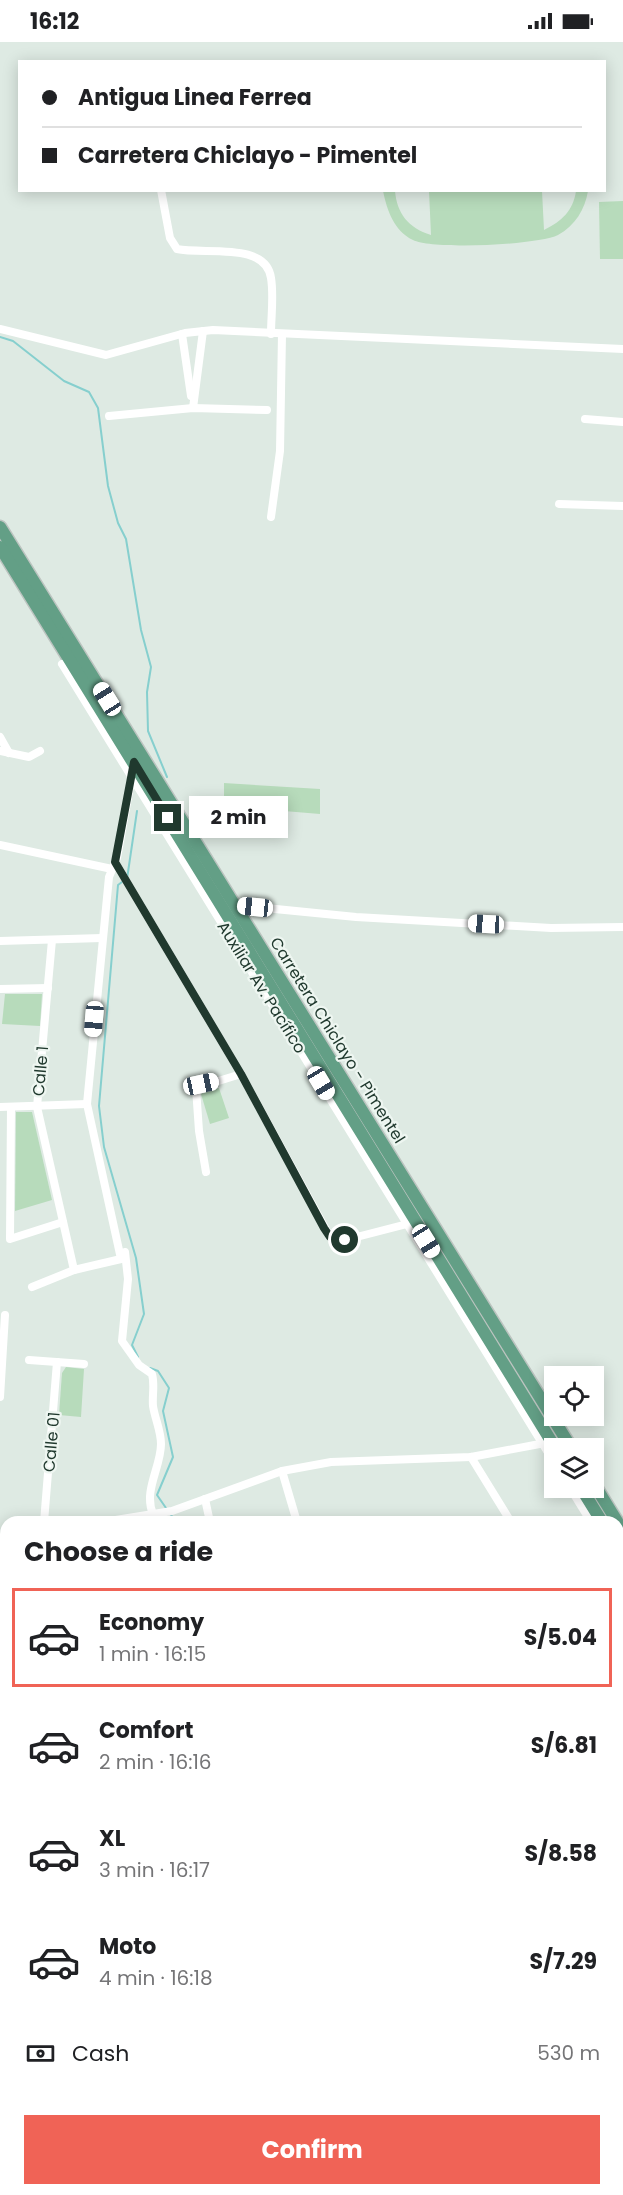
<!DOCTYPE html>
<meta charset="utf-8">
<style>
:root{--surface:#fff;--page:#f6f6f6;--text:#202124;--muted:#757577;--line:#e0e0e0;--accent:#f06356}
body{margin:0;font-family:Poppins,sans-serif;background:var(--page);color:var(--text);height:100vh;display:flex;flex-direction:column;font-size:22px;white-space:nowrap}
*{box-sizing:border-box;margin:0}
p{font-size:20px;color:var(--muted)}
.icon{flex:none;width:33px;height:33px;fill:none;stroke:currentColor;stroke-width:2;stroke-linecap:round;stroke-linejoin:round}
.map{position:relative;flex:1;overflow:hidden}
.drawer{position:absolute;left:0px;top:1474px;width:624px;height:680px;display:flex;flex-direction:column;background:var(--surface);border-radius:18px 18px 0 0;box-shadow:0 3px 15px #0003}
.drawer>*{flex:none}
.hud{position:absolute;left:18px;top:18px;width:588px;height:132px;border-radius:0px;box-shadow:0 3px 15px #0003;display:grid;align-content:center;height:132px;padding:0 24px;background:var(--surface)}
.tools{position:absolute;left:544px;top:1324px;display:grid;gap:12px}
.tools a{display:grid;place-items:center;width:60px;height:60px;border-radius:0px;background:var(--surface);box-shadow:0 3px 15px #0003;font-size:30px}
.end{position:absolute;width:27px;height:27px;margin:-14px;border:8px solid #20392e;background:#fff;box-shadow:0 0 0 3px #fff}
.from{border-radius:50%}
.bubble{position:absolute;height:42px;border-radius:0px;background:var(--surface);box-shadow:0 3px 15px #0003;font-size:20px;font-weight:700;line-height:42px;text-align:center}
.car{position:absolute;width:18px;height:36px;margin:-18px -9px;border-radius:8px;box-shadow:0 0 4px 2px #0007;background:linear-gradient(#fff 24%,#345 0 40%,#fff 0 76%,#345 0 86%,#fff 0)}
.hud b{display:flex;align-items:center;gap:21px;height:57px;font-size:22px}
.hud b+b{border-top:2px solid var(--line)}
.hud i{width:15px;height:15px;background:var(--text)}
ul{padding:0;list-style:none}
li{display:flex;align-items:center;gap:18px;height:99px;margin:0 12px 9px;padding:0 12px;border:3px solid transparent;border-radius:0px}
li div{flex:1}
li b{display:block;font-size:22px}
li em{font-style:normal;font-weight:700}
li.on{border-color:var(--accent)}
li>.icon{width:54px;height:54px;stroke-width:1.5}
h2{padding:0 24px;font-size:27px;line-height:72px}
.pay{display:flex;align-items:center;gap:15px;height:66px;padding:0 24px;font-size:22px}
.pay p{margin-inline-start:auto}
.primary-button{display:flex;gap:12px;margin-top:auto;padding:12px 24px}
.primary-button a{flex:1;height:69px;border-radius:0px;background:var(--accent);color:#fff;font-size:24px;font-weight:700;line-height:69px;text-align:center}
.status{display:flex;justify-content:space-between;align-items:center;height:42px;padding:0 30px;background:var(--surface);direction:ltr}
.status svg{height:16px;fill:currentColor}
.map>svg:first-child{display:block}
.green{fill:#b7dbbb}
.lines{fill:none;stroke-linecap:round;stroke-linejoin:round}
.stream{stroke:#86cfce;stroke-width:2}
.primary-casing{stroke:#bcc4c0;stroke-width:15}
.street{stroke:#fff;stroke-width:8}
.primary{stroke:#639f86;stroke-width:12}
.route{stroke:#20392e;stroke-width:8}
.labels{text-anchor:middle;stroke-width:4.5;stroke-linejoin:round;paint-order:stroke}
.street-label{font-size:16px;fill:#20392e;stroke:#eef6f1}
</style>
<div class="status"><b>16:12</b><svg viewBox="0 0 49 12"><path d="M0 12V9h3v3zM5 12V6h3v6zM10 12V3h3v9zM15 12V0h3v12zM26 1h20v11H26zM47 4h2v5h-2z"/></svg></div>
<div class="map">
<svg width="623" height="2153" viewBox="0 0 623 2153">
<rect width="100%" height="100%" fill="#deeae3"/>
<g class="green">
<path d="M383,149h12c2,22 13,37 36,44l-2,-44h113l2,39c18,-9 29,-19 32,-39h12c-3,18 -13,35 -30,44 -20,10 -125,15 -145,5 -19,-9 -26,-30 -30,-49z"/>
<polygon points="623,159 623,217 600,217 599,160"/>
<polygon points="224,741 320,747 320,772 224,764"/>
<polygon points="5,952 42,952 40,984 2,982"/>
<polygon points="219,1046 229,1076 210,1082 201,1052"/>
<polygon points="16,1070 32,1070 52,1158 15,1169"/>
<polygon points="66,1325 84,1327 81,1375 59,1373 62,1331"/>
<polygon points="0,1560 6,1561 6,1671 0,1672"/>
<polygon points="6,1741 6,1848 0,1849 0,1742"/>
</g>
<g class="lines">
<g class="stream">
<polyline points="0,295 13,299 64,339 89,350 98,366 108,444 118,481 126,497 141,588 151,625 147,650 148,689 167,735"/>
<polyline points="127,837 137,769"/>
<polyline points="122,840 118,843 99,1064 104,1105 136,1216 144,1272 132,1303 138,1315"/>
<polyline points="150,1326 158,1329 169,1346 163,1369 173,1415 157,1453 166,1466"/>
<polyline points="171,1473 176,1480"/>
<polyline points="618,2065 623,2063"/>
</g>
<g class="primary-casing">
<g id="primary">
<polyline points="0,485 572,1407"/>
<polyline points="0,505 556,1407"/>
<polyline points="594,1442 623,1489"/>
<polyline points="581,1446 602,1480"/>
<polyline points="618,1506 623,1514"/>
</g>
</g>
<g class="street">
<path d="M161,148l9,48 7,11c27,6 89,-8 94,29 3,18 0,38 0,56"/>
<polyline points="0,287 106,313 185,291 213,288 623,307"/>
<polyline points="182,292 191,354"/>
<polyline points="193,366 203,289"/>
<polyline points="109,374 193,366 267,368"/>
<polyline points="585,377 623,380"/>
<polyline points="559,462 623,464"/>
<polyline points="271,475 280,409 282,292"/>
<polyline points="62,622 555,1422"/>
<polyline points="0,695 9,711"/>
<polyline points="0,709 29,715 40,709"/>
<polyline points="0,803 112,827"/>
<polyline points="115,820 241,1032 330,1195 345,1198 411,1181"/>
<polyline points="235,863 356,875 551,886 623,885"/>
<polyline points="52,898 37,1065 74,1228"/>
<polyline points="0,899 102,896"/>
<polyline points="0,947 48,946"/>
<polyline points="0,1065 87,1062"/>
<polyline points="11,1065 10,1197 63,1180"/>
<polyline points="206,1130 199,1089 196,1046 241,1032"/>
<path d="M125,1210l3,27 -6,62 17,24 13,9c3,11 0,21 1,32 2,13 8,25 8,38 0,23 -18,47 -8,70"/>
<polyline points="32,1245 74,1228 121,1217 87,1062 109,835 117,816 132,733"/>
<polyline points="29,1318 84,1322"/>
<polyline points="0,1355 5,1273"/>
<polyline points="471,1415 511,1480"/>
<polyline points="282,1429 297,1480"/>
<polyline points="570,1446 591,1480"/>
<polyline points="205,1457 210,1480"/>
<polyline points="44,1480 57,1320"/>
<polyline points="103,1480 172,1469 282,1429 331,1420 471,1415 545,1401"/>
<polyline points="0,1514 6,1514"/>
<polyline points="618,1524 623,1532"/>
<polyline points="0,1555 6,1555"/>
<polyline points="618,1658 623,1667"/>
<polyline points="0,1676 6,1675"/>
<polyline points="0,1711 6,1710"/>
<polyline points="618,1759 623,1758"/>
<polyline points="96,2148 97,2153"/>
</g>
<use href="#primary" class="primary"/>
</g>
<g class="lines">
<polyline class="route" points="168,776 134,720 115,820 241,1032 324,1186 330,1195 345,1198"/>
</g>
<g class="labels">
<g class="street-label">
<text transform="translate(262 945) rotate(58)" y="6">Auxiliar Av. Pacífico</text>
<text transform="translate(338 998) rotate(58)" y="6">Carretera Chiclayo - Pimentel</text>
<text transform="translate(40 1029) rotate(-85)" y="6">Calle 1</text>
<text transform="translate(51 1400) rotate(-85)" y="6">Calle 01</text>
</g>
</g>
</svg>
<div class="tools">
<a><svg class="icon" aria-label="locate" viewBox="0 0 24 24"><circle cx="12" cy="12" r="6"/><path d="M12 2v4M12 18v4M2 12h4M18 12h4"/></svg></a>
<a><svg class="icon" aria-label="layers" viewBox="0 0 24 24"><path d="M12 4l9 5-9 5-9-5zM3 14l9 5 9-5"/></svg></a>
</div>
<i class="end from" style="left:345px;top:1198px"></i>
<i class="end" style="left:168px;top:776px"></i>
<div class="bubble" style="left:189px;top:754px;width:99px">2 min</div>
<i class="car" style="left:107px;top:657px;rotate:328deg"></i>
<i class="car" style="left:255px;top:865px;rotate:276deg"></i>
<i class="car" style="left:486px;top:882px;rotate:273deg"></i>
<i class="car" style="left:94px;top:977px;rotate:185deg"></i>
<i class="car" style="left:321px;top:1041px;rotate:149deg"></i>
<i class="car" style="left:201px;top:1042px;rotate:78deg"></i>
<i class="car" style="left:426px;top:1199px;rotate:148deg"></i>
<div class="hud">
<b><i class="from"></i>Antigua Linea Ferrea</b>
<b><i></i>Carretera Chiclayo - Pimentel</b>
</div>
<section class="drawer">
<h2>Choose a ride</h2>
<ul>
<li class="on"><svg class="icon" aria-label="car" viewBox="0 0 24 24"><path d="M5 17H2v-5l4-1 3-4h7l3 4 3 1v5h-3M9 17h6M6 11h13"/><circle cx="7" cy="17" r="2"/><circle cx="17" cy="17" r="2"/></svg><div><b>Economy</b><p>1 min · 16:15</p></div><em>S/5.04</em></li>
<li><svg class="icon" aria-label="car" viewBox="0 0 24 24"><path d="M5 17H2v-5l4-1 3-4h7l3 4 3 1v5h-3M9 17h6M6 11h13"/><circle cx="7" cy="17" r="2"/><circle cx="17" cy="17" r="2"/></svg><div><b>Comfort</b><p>2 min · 16:16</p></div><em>S/6.81</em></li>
<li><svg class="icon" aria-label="car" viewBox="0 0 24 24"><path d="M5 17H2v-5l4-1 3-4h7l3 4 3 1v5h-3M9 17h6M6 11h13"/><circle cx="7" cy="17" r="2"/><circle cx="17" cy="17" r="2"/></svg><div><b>XL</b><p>3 min · 16:17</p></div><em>S/8.58</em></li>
<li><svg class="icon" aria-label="car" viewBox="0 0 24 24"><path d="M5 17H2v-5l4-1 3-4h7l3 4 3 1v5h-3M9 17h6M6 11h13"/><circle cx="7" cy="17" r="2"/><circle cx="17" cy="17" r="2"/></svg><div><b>Moto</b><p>4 min · 16:18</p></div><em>S/7.29</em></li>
</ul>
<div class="pay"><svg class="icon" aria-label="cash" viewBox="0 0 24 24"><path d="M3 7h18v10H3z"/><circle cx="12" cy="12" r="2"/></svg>Cash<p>530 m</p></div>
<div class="primary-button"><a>Confirm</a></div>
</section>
</div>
